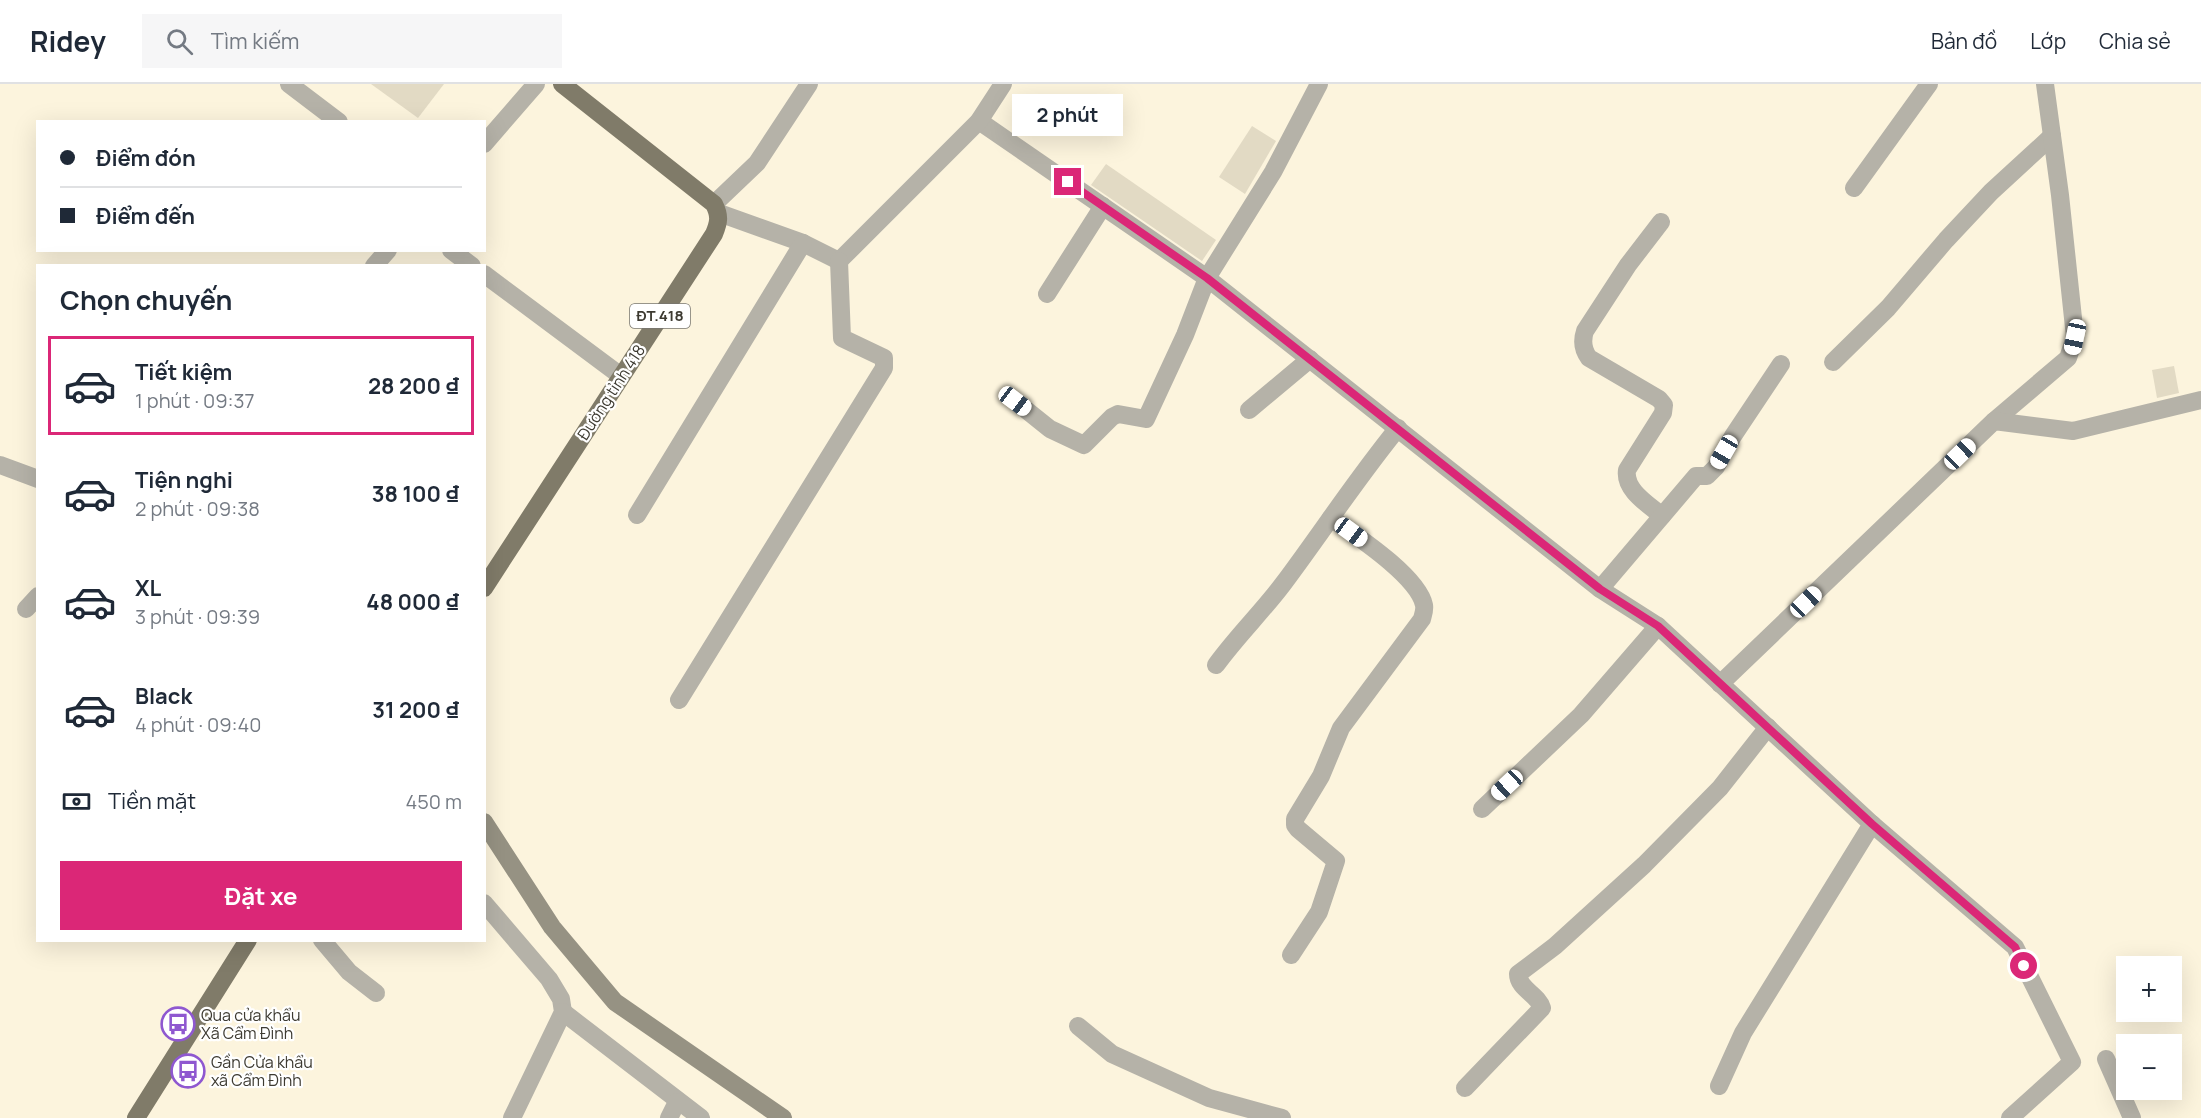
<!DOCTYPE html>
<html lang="vi">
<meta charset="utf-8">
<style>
:root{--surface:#fff;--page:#f6f6f7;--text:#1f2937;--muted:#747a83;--line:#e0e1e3;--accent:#db2777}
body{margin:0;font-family:Manrope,sans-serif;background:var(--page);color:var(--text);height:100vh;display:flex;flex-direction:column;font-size:22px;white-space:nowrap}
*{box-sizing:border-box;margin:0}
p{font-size:20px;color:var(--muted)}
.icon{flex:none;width:33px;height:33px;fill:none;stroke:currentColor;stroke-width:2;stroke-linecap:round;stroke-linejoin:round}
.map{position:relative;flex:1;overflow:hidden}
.panel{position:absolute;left:36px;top:180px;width:450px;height:678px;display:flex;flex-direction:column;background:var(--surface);border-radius:0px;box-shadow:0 6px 24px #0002}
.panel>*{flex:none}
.guide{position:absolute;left:36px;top:36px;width:450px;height:132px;border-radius:0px;box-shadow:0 6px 24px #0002;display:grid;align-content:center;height:132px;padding:0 24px;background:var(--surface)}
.fabs{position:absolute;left:2116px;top:872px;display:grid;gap:12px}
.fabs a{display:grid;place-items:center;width:66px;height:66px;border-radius:0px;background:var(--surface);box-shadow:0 6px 24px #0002;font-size:30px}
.end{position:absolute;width:27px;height:27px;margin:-14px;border:8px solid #db2777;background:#fff;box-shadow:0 0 0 3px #fff}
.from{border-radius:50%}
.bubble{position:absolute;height:42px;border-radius:0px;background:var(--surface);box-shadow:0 6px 24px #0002;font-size:20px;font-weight:700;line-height:42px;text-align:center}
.car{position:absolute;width:18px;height:36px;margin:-18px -9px;border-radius:8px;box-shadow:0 0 4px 2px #0007;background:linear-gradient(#fff 24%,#345 0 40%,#fff 0 76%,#345 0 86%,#fff 0)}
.guide b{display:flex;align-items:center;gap:21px;height:57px;font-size:22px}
.guide b+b{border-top:2px solid var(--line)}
.guide i{width:15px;height:15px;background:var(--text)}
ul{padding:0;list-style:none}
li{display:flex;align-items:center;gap:18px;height:99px;margin:0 12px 9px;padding:0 12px;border:3px solid transparent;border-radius:0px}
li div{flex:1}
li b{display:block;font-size:22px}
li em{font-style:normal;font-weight:700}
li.current{border-color:var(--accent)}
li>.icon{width:54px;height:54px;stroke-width:1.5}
h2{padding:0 24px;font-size:27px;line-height:72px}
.pay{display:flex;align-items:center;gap:15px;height:66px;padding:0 24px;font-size:22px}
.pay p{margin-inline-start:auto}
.button{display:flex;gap:12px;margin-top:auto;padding:12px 24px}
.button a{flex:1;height:69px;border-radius:0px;background:var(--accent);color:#fff;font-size:24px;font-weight:700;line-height:69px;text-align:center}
header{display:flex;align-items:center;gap:36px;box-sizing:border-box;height:84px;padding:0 30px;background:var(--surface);border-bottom:2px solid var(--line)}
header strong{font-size:28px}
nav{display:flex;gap:33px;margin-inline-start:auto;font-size:21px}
.search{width:420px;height:54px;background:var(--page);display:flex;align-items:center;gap:15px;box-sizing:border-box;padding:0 21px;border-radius:0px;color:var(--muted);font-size:22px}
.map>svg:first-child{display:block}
.building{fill:#e2dac4}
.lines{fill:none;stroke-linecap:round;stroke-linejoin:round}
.street{stroke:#b5b2a8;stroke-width:18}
.secondary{stroke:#969283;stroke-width:18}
.primary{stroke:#807b69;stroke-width:18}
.route{stroke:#db2777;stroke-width:8}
.labels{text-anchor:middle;stroke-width:4.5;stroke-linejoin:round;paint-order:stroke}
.shield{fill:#fff;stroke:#77756f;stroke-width:1.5}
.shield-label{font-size:15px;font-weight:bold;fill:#3d3a31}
.street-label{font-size:16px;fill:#3d3a31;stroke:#fff}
.poi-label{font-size:16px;fill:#3d3a31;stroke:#fff;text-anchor:start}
</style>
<header>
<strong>Ridey</strong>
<div class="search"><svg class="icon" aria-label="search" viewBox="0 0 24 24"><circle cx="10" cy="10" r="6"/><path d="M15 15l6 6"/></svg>Tìm kiếm</div>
<nav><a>Bản đồ</a><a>Lớp</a><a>Chia sẻ</a></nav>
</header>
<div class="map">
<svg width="2201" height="1034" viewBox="0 0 2201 1034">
<rect width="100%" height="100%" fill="#fcf4dd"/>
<g class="building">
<polygon points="371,0 444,0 418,34"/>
<polygon points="1252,42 1276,57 1245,110 1219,93"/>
<polygon points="1106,80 1216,156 1202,177 1091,101"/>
<polygon points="2174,282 2179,309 2157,314 2152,286"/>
</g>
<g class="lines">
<g class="street">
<polyline points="289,0 339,38"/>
<polyline points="979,37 1207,194 1600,505 1658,542 1872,740 2015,863 2072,978 2010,1034"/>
<polyline points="484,60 536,0"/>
<polyline points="1854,104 1929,0"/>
<polyline points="714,120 757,79 809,0"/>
<polyline points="719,129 803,159 839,177 979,37 1003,0"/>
<path d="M1661,138l-33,43 -43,66c-3,9 -2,19 4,27l70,41 5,6 -1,8 -36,57c-3,20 21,34 35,46"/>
<polyline points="451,166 472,182"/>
<polyline points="374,182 388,166"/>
<polyline points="484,190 621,292"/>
<polyline points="1047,210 1103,122"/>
<polyline points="1833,278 1888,224 1946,156 1991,108 2052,52"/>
<polyline points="1015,317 1050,345 1084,361 1112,333 1118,330 1146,335 1185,251 1207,194 1273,88 1319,0"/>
<polyline points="1249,326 1310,275"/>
<polyline points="1994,337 2068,274 2075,253 2060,111 2045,0"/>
<polyline points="0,381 38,395"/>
<polyline points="637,431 803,159"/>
<polyline points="1600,505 1696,392 1707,392 1716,383 1733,352 1781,280"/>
<polyline points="26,525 38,512"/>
<path d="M1216,581c21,-29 46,-53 67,-81 39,-52 74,-106 115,-156"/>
<polyline points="1720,600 1994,337 2073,347 2201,316"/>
<polyline points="679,616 884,284 884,274 842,254 839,177"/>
<polyline points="1482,725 1581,631 1658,542"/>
<polyline points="484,819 549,895 561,915 563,928 512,1034"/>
<polyline points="322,856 349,888 376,909"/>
<path d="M1291,871l28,-43 17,-51 -38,-32 -3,-4v-6l26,-43 20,-48 81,-109c1,-4 3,-9 2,-14 -6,-29 -69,-70 -93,-87"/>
<polyline points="563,928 701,1034"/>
<polyline points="1078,942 1112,970 1209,1014 1282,1034"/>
<polyline points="2106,975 2132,1034"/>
<polyline points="1719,1002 1743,949 1872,740"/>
<path d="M1465,1004l77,-80c-4,-14 -24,-19 -24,-34l37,-28 89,-81 76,-77 48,-61"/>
<polyline points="669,1034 677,1018"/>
</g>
<polyline class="secondary" points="484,738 552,843 615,918 783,1034"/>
<g class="primary">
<path d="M484,504l230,-354c5,-12 6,-18 0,-30l-152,-120"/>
<polyline points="136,1034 248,856"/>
</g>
</g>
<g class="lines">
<polyline class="route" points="1068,98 1207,194 1600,505 1658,542 1872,740 2015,863 2024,882"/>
</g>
<defs>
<g id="bus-ring" transform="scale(1.725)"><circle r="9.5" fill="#fff" stroke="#8f58d0" stroke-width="1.5"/><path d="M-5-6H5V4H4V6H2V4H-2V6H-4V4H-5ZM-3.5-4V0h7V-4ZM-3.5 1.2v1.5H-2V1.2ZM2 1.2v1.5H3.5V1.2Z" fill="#8f58d0"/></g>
</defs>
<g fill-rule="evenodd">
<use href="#bus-ring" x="178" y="940"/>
<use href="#bus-ring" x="188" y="987"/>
</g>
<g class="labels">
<rect class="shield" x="630" y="220" width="60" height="24" rx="4.5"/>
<g class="shield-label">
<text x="660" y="237">ĐT.418</text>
</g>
<g class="street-label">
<text transform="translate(611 308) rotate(-57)" y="6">Đường tỉnh 418</text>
</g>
<g class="poi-label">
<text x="201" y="937">Qua cửa khẩu<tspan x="201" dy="18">Xã Cẩm Đình</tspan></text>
<text x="211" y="984">Gần Cửa khẩu<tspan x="211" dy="18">xã Cẩm Đình</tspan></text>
</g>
</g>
</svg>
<div class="fabs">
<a>+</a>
<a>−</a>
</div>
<i class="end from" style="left:2024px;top:882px"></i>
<i class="end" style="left:1068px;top:98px"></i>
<div class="bubble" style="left:1012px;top:10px;width:111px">2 phút</div>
<i class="car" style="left:2075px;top:253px;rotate:192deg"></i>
<i class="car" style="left:1015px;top:317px;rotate:127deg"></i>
<i class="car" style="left:1724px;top:368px;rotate:210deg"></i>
<i class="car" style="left:1960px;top:370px;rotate:46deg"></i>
<i class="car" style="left:1351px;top:448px;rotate:126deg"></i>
<i class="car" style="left:1806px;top:518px;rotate:46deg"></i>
<i class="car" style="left:1507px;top:701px;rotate:227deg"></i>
<div class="guide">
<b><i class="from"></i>Điểm đón</b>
<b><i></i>Điểm đến</b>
</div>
<section class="panel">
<h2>Chọn chuyến</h2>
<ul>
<li class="current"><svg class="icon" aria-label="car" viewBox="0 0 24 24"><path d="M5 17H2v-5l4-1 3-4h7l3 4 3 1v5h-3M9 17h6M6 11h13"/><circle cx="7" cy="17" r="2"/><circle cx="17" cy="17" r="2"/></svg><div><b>Tiết kiệm</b><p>1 phút · 09:37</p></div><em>28 200 ₫</em></li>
<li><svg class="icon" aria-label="car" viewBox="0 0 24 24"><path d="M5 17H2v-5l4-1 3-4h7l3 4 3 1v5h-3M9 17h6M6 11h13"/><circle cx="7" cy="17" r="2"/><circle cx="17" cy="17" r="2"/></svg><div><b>Tiện nghi</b><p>2 phút · 09:38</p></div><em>38 100 ₫</em></li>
<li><svg class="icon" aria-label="car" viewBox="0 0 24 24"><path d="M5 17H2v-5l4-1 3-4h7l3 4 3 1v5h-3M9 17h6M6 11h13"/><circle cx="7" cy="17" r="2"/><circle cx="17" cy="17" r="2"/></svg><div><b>XL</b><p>3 phút · 09:39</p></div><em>48 000 ₫</em></li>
<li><svg class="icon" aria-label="car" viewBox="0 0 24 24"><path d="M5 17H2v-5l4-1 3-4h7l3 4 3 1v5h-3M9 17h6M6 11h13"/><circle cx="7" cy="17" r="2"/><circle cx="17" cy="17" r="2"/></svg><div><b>Black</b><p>4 phút · 09:40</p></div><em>31 200 ₫</em></li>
</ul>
<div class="pay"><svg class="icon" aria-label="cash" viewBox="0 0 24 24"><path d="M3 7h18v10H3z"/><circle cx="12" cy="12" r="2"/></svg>Tiền mặt<p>450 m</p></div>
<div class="button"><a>Đặt xe</a></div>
</section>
</div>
